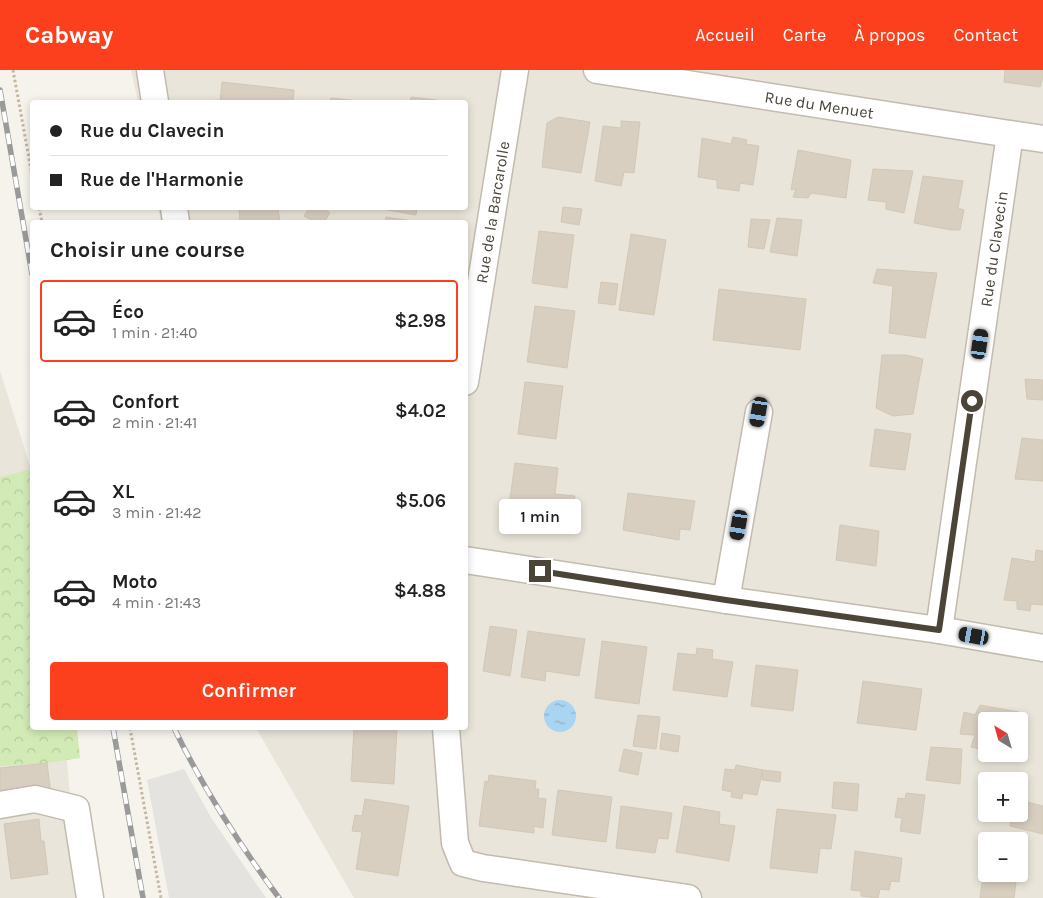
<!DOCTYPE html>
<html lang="fr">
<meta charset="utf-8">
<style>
:root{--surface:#fff;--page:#f6f6f6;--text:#222;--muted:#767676;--line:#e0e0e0;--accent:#fc3f1d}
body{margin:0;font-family:Karla,sans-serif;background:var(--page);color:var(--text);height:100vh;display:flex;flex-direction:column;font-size:19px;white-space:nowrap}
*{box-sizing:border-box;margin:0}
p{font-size:16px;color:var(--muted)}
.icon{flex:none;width:28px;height:28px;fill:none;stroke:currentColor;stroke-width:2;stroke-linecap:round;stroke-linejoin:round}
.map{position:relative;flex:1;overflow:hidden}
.details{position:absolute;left:30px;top:150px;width:438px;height:510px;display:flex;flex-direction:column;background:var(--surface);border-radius:5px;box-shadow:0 2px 8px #0003}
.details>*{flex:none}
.banner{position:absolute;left:30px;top:30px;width:438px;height:110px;border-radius:5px;box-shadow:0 2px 8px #0003;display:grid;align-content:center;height:110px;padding:0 20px;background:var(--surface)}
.needle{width:32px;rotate:323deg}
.tools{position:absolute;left:978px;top:642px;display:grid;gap:10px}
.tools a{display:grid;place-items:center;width:50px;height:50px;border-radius:5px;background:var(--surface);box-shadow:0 2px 8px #0003;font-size:25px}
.end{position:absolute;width:22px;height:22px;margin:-11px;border:6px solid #4b4439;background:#fff;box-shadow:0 0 0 2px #fff}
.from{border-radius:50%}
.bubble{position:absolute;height:35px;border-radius:5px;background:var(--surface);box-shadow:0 2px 8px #0003;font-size:16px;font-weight:600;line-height:35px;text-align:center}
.car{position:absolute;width:15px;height:30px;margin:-15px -8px;border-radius:6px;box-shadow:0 0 4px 1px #0007;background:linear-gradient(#222 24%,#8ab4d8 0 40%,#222 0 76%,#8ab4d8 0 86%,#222 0)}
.banner b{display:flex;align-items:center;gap:18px;height:48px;font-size:19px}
.banner b+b{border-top:1px solid var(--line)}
.banner i{width:12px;height:12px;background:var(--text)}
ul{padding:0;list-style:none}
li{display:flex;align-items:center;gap:15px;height:82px;margin:0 10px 8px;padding:0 10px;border:2px solid transparent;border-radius:5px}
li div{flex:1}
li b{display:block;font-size:19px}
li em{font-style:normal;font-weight:600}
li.active{border-color:var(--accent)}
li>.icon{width:45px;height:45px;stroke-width:1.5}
h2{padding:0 20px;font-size:22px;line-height:60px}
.primary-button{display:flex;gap:10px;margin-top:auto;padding:10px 20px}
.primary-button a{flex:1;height:58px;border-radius:5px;background:var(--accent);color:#fff;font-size:20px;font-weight:600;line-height:58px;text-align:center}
header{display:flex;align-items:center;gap:30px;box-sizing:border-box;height:70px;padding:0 25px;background:var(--accent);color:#fff}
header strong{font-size:24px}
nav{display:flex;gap:28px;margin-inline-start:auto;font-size:18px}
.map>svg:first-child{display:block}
.residential{fill:#eae5da;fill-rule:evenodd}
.forest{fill:url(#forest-crowns)}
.parking{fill:#e5e3e0}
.water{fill:url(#water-ripples)}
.building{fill:#d8cfc1;stroke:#d3c7b4}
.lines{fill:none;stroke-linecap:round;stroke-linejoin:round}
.minor-casing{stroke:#c2bbae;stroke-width:29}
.path{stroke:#c4b79f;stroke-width:3;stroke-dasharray:2.5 2.5;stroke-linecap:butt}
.minor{stroke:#fff;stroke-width:26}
.rail-casing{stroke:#9a9a9a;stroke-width:5.5}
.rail{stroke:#fff;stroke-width:4;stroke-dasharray:11;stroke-linecap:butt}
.route{stroke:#4b4439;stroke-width:6}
.labels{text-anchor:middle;stroke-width:5;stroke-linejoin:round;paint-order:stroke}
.street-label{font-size:16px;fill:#4b4439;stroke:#fff}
</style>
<header>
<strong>Cabway</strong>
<nav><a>Accueil</a><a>Carte</a><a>À propos</a><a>Contact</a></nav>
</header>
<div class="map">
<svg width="1043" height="828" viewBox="0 0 1043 828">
<defs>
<pattern id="forest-crowns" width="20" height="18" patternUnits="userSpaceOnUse" patternTransform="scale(1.25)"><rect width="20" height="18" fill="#d2eab5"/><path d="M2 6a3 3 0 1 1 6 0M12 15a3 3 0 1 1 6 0" fill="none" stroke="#b6ca9c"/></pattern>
<pattern id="water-ripples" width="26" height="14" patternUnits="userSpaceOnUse" patternTransform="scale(1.25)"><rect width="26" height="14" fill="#a9d4f2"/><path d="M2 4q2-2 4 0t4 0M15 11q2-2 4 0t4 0" fill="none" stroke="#8caec5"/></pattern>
</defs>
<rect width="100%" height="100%" fill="#f6f3ec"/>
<g class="residential">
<path d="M131,0h912v828h-689l-98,-170h209v-506h-304l-3,-14h307v-106h-327zM986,651h33v33h-33zM986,711h33v33h-33zM986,771h33v33h-33z"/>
<polygon points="0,301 32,402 32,658 64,658 79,828 0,828"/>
</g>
<polygon class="forest" points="32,399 32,658 77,658 80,688 47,693 0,696 0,407"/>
<polygon class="parking" points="184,699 212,749 266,828 169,828 147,710"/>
<circle class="water" cx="560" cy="646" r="16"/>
<g class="building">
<polygon points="1005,0 1043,0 1043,7 1040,17 1004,12"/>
<polygon points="222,12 294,20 293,32 220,32"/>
<polygon points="411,27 453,32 410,32"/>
<polygon points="331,28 367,32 330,32"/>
<polygon points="558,47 590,52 581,103 542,97 547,53"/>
<polygon points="621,51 640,52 634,103 624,102 621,116 595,111 603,56 621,58"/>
<polygon points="733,67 747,70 746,74 759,76 753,115 740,113 739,121 717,118 717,110 698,107 702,68 731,74"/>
<polygon points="798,80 851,90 846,128 811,123 808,128 793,127 796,119 791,120"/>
<polygon points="873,99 913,101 904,143 886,139 886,132 868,130"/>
<polygon points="923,106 963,111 958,138 964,140 960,160 951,160 914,153"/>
<polygon points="563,137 582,139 579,155 561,152"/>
<polygon points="239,138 278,138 280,152 240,152"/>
<polygon points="309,138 322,138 330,143 324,152 315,152 304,146"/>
<polygon points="382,138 417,138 416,145 382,139"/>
<polygon points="386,147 419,152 385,152"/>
<polygon points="777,148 802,150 797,186 770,182"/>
<polygon points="751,149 770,150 764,179 748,177"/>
<polygon points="539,161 574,165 567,218 532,213"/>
<polygon points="631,164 666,170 654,245 619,240"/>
<polygon points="877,199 937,203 925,268 889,263 893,216 873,213"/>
<polygon points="601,212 618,214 615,235 598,233"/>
<polygon points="719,219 806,229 800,280 713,270"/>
<polygon points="535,236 575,241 567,298 527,292"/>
<polygon points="882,285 906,285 923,289 913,344 893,346 876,338"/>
<polygon points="1025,309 1043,310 1043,330 1027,329"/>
<polygon points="525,312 563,316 556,369 518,364"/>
<polygon points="875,359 911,364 905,400 870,396"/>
<polygon points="1022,368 1043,370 1043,411 1015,409"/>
<polygon points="515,393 558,398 555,424 575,426 570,458 507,450"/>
<polygon points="628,423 695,431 690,460 680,459 679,470 623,460"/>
<polygon points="840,455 879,461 876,496 836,490"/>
<polygon points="1036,480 1043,481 1043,535 1031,534 1030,541 1017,539 1017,531 1004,530 1012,488 1035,492"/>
<polygon points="490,556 517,560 510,606 483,601"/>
<polygon points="528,561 585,569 579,606 546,601 545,611 521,607"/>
<polygon points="602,571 647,577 639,634 595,628"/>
<polygon points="697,578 713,580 712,589 733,592 727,627 673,620 678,583 696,585"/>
<polygon points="756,595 798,600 793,641 751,636"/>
<polygon points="863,611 922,619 916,660 857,653"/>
<polygon points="980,635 1019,642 1017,651 986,651 986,680 971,677 975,665 960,664 964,642 975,645"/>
<polygon points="638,645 660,647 656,679 633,676"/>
<polygon points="354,658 397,658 394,714 351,711"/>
<polygon points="662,663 680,666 678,682 660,679"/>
<polygon points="931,677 962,679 960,714 926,710"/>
<polygon points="624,679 642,683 638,705 619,701"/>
<polygon points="47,693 51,725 26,718 0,721 0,698"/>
<polygon points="736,695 763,700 757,725 743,723 742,729 731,727 732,722 722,720 725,699 735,700"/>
<polygon points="763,700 781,702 780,712 762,710"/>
<polygon points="489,705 536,711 535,719 539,719 538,728 546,729 543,758 534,756 534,763 479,756 485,711 488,712"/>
<polygon points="834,712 859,714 857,741 832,738"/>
<polygon points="558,720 612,727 606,772 552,765"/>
<polygon points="906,723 925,725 920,764 900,761 902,748 895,747 898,728 905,729"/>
<polygon points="365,729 409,736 398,806 356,799 362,762 352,761 355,745 362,746"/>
<polygon points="1019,730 1043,736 1043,764 1010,756 1013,744 1019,744"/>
<polygon points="621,736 672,743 668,769 658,768 655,783 616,778"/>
<polygon points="684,736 720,742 719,754 735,756 729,791 676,782"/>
<polygon points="777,739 836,745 831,779 820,778 817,803 770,798"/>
<polygon points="39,749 41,771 44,771 48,804 11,809 4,754"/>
<polygon points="855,781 902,788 899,812 891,811 889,820 880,819 878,828 861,826 861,821 851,820"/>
<polygon points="984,798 986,799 986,804 1017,804 1014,828 980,828"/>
</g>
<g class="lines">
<g class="minor-casing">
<g id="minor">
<polyline points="150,0 155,32"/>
<path id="s1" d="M597,0l413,64 33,5"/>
<polyline points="174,138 176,152"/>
<path id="s2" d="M465,312l50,-312"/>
<polyline points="465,490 726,530 939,560 1043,578"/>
<polyline points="726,530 759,342"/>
<path id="s3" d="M939,560l71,-496"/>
<polyline points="446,658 455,773 463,793 483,798 688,828"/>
<polyline points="0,735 35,729 76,739 90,828"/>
</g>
</g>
<g class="path">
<polyline points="13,0 32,105"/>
<polyline points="39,138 42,152"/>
<polyline points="130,658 161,828"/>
</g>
<use href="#minor" class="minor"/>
<g class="rail-casing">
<g id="rail">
<polyline points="0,20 32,204"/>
<polyline points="113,658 143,828"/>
<path d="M174,658c29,60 65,116 105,170"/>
</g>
</g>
<use href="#rail" class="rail"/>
</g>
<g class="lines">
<polyline class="route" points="540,501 726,530 939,560 972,331"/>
</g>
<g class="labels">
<g class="street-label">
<text dy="6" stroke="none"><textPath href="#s1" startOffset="225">Rue du Menuet</textPath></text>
<text dy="6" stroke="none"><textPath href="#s2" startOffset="172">Rue de la Barcarolle</textPath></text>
<text dy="6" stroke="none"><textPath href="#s3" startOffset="385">Rue du Clavecin</textPath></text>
</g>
</g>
</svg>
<div class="tools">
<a><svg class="needle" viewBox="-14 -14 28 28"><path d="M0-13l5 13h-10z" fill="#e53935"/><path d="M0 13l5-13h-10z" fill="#767676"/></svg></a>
<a>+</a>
<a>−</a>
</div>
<i class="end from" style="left:972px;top:331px"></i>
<i class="end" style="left:540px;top:501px"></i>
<div class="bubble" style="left:499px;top:429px;width:82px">1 min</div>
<i class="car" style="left:980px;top:274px;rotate:8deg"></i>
<i class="car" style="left:759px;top:342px;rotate:190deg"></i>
<i class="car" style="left:739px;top:455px;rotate:190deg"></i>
<i class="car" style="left:974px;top:566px;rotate:280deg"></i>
<div class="banner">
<b><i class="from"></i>Rue du Clavecin</b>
<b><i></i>Rue de l'Harmonie</b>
</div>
<section class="details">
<h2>Choisir une course</h2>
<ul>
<li class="active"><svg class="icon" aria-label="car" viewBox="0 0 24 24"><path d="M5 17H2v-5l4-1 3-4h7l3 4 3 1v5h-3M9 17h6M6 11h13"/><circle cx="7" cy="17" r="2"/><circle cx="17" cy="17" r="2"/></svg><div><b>Éco</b><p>1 min · 21:40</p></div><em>$2.98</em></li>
<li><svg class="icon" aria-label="car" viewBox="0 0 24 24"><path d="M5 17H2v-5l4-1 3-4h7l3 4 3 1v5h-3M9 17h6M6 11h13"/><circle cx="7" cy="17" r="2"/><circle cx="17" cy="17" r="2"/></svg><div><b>Confort</b><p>2 min · 21:41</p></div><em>$4.02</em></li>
<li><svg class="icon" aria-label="car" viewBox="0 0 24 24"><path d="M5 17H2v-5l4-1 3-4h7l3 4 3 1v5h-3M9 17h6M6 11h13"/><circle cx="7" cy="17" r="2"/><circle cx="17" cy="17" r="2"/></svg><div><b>XL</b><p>3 min · 21:42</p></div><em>$5.06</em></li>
<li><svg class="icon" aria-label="car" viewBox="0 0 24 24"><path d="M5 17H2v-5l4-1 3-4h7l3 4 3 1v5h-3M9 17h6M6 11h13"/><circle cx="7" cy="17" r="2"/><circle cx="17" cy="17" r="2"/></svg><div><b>Moto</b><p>4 min · 21:43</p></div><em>$4.88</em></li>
</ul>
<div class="primary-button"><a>Confirmer</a></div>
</section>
</div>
